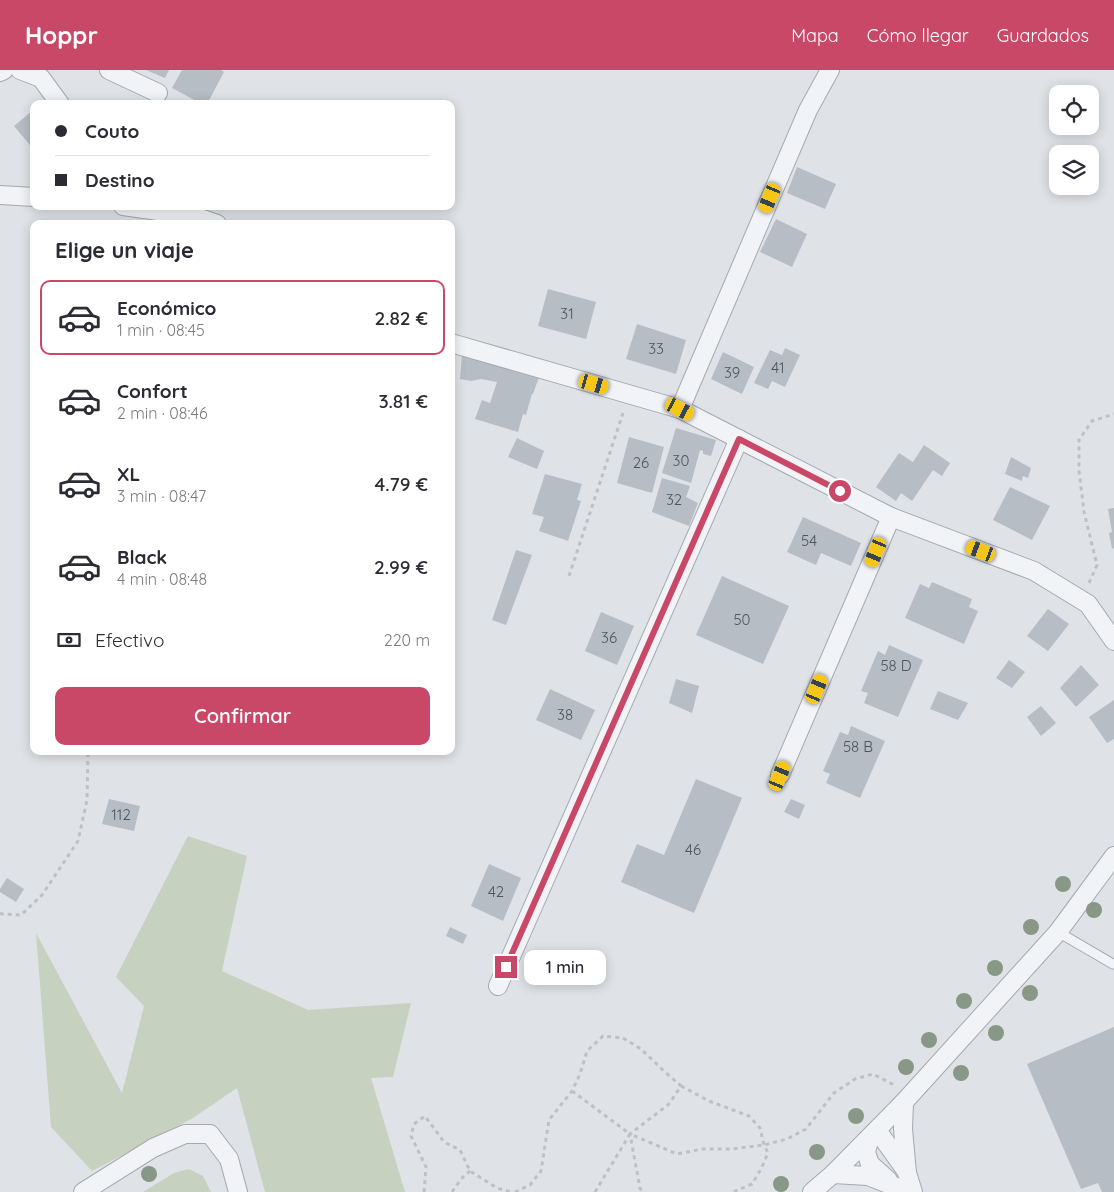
<!DOCTYPE html>
<html lang="es">
<meta charset="utf-8">
<style>
:root{--surface:#fff;--page:#f7f7f7;--text:#2b2b33;--muted:#7c7c81;--line:#e1e1e2;--accent:#c94767}
body{margin:0;font-family:Quicksand,sans-serif;background:var(--page);color:var(--text);height:100vh;display:flex;flex-direction:column;font-size:19px;white-space:nowrap}
*{box-sizing:border-box;margin:0}
p{font-size:16px;color:var(--muted)}
.icon{flex:none;width:28px;height:28px;fill:none;stroke:currentColor;stroke-width:2;stroke-linecap:round;stroke-linejoin:round}
.map{position:relative;flex:1;overflow:hidden}
.drawer{position:absolute;left:30px;top:150px;width:425px;height:535px;display:flex;flex-direction:column;background:var(--surface);border-radius:10px;box-shadow:0 2px 12px #0003}
.drawer>*{flex:none}
.hud{position:absolute;left:30px;top:30px;width:425px;height:110px;border-radius:10px;box-shadow:0 2px 12px #0003;display:grid;align-content:center;height:110px;padding:0 25px;background:var(--surface)}
.fabs{position:absolute;left:1049px;top:15px;display:grid;gap:10px}
.fabs a{display:grid;place-items:center;width:50px;height:50px;border-radius:10px;background:var(--surface);box-shadow:0 2px 12px #0003;font-size:25px}
.end{position:absolute;width:22px;height:22px;margin:-11px;border:6px solid #c94767;background:#fff;box-shadow:0 0 0 2px #fff}
.from{border-radius:50%}
.bubble{position:absolute;height:35px;border-radius:10px;background:var(--surface);box-shadow:0 2px 12px #0003;font-size:16px;font-weight:600;line-height:35px;text-align:center}
.car{position:absolute;width:15px;height:30px;margin:-15px -8px;border-radius:6px;box-shadow:0 0 4px 1px #0007;background:linear-gradient(#f5c518 24%,#345 0 40%,#f5c518 0 76%,#345 0 86%,#f5c518 0)}
.hud b{display:flex;align-items:center;gap:18px;height:48px;font-size:19px}
.hud b+b{border-top:1px solid var(--line)}
.hud i{width:12px;height:12px;background:var(--text)}
ul{padding:0;list-style:none}
li{display:flex;align-items:center;gap:15px;height:75px;margin:0 10px 8px;padding:0 15px;border:2px solid transparent;border-radius:10px}
li div{flex:1}
li b{display:block;font-size:19px}
li em{font-style:normal;font-weight:600}
li.selected{border-color:var(--accent)}
li>.icon{width:45px;height:45px;stroke-width:1.5}
h2{padding:0 25px;font-size:22px;line-height:60px}
.pay{display:flex;align-items:center;gap:12px;height:55px;padding:0 25px;font-size:19px}
.pay p{margin-inline-start:auto}
.cta{display:flex;gap:10px;margin-top:auto;padding:10px 25px}
.cta a{flex:1;height:58px;border-radius:10px;background:var(--accent);color:#fff;font-size:20px;font-weight:600;line-height:58px;text-align:center}
header{display:flex;align-items:center;gap:30px;box-sizing:border-box;height:70px;padding:0 25px;background:var(--accent);color:#fff}
header strong{font-size:24px}
nav{display:flex;gap:28px;margin-inline-start:auto;font-size:18px}
.map>svg:first-child{display:block}
.green{fill:#c6d1c0}
.building{fill:#b6bdc4}
.lines{fill:none;stroke-linecap:round;stroke-linejoin:round}
.service-casing{stroke:#a4aab1;stroke-width:11}
.minor-casing{stroke:#a4aab1;stroke-width:20}
.path{stroke:#bdc1c6;stroke-width:3;stroke-dasharray:4 4;stroke-linecap:butt}
.service{stroke:#f1f3f6;stroke-width:9}
.minor{stroke:#f1f3f6;stroke-width:18}
.tree{fill:#889786}
.route{stroke:#c94767;stroke-width:6}
.labels{text-anchor:middle;stroke-width:4.5;stroke-linejoin:round;paint-order:stroke}
.number-label{font-size:15px;fill:#4c5560}
</style>
<header>
<strong>Hoppr</strong>
<nav><a>Mapa</a><a>Cómo llegar</a><a>Guardados</a></nav>
</header>
<div class="map">
<svg width="1114" height="1122" viewBox="0 0 1114 1122">
<rect width="100%" height="100%" fill="#dfe3e7"/>
<g class="green">
<polygon points="188,766 247,786 222,901 308,940 411,933 393,1007 371,1008 405,1122 265,1122 237,1018 193,1048 92,1101 51,1057 36,863 122,1023 144,936 116,907"/>
<polygon points="189,1099 203,1106 211,1122 143,1122 174,1103"/>
</g>
<g class="building">
<polygon points="146,0 169,0 165,8"/>
<polygon points="182,0 221,0 224,2 207,34 202,34 172,18"/>
<polygon points="32,41 34,43 34,80 14,56"/>
<polygon points="797,97 836,114 825,139 787,123"/>
<polygon points="776,149 807,164 792,197 760,182"/>
<polygon points="548,219 596,232 586,269 538,256"/>
<polygon points="637,254 686,270 676,304 626,289"/>
<polygon points="785,278 800,285 785,317 772,311 768,319 754,313 770,280 782,285"/>
<polygon points="723,282 754,297 742,324 711,309"/>
<polygon points="462,284 539,307 533,324 532,324 526,345 523,344 518,362 475,349 482,330 490,333 497,312 481,309 471,311 460,309"/>
<polygon points="676,358 716,370 711,386 703,384 703,381 700,380 691,413 662,403"/>
<polygon points="629,367 664,377 652,423 617,413"/>
<polygon points="517,368 544,381 537,399 508,387"/>
<polygon points="924,375 950,393 942,406 933,400 912,431 901,423 896,431 876,417 899,383 913,392"/>
<polygon points="1011,387 1031,398 1028,408 1023,406 1022,411 1005,404"/>
<polygon points="545,404 582,414 577,430 581,431 568,471 539,461 544,447 532,444"/>
<polygon points="662,408 690,416 686,427 698,433 689,456 652,442"/>
<polygon points="1010,417 1050,436 1032,470 993,450"/>
<polygon points="1114,438 1114,478 1112,479 1109,463 1112,462 1108,439"/>
<polygon points="803,447 861,473 851,496 821,483 816,495 787,482"/>
<polygon points="516,480 532,485 506,555 492,550"/>
<polygon points="722,506 789,536 763,594 696,565"/>
<polygon points="932,512 972,529 969,537 978,541 964,574 905,548 920,514 929,518"/>
<polygon points="1048,539 1069,554 1048,581 1027,566"/>
<polygon points="601,542 634,556 617,595 585,581"/>
<polygon points="889,575 923,590 898,647 864,633 868,623 861,621 878,581 885,585"/>
<polygon points="1009,590 1025,602 1012,618 996,608"/>
<polygon points="1081,595 1099,615 1076,637 1060,618"/>
<polygon points="676,609 699,616 692,643 669,633"/>
<polygon points="550,619 595,640 581,670 536,650"/>
<polygon points="938,621 968,633 958,650 930,639"/>
<polygon points="1114,630 1114,669 1107,673 1089,647"/>
<polygon points="1041,636 1056,653 1041,666 1027,647"/>
<polygon points="851,656 885,671 860,728 826,713 830,704 823,701 840,662 848,665"/>
<polygon points="696,709 742,728 694,843 621,812 637,774 664,785"/>
<polygon points="109,729 140,736 134,761 102,754"/>
<polygon points="791,729 805,735 799,749 784,742"/>
<polygon points="489,794 521,808 503,851 471,836"/>
<polygon points="7,808 24,819 16,832 0,822 0,819"/>
<polygon points="450,857 467,865 463,874 446,866"/>
<polygon points="1114,957 1114,1122 1102,1122 1098,1113 1081,1119 1027,994"/>
</g>
<g class="lines">
<g class="service-casing">
<polyline id="service" points="1058,862 1113,894 1114,894"/>
</g>
<g class="minor-casing">
<g id="minor">
<polyline points="20,0 41,8 60,34"/>
<polyline points="109,0 158,23"/>
<polyline points="0,2 4,0"/>
<polyline points="0,125 34,127"/>
<polyline points="123,136 194,146 217,154"/>
<polyline points="451,273 680,339 891,447 1034,501 1088,534 1114,571"/>
<polyline points="680,339 808,40 830,0"/>
<polyline points="780,705 891,447"/>
<polyline points="498,916 739,369"/>
<polyline points="904,1032 903,1059 907,1103 913,1122"/>
<polyline points="877,1060 907,1102"/>
<polyline points="870,1067 866,1082 870,1094 888,1110"/>
<polyline points="833,1104 868,1106 896,1117 901,1122"/>
<polyline points="83,1122 153,1078 185,1064 210,1064 229,1089 238,1122"/>
<polyline points="812,1122 833,1104 904,1032 1058,862 1114,786"/>
</g>
</g>
<g class="path">
<polyline points="569,506 623,343"/>
<polyline points="1089,513 1097,495 1084,442 1079,401 1079,370 1092,351 1114,344"/>
<polyline points="0,843 2,844 21,845 42,825 78,771 87,730 88,681"/>
<polyline points="681,1016 709,1031 749,1046 760,1058 764,1075 768,1083 761,1099 752,1114 733,1122"/>
<polyline points="572,1021 630,1064"/>
<polyline points="424,1122 426,1097 411,1066 414,1054 425,1046 444,1072 460,1080 470,1101 497,1118 511,1122"/>
<polyline points="452,1122 462,1108 470,1101"/>
<polyline points="515,1122 530,1115 541,1101 549,1050 572,1021 580,1004 587,981 603,966 623,968 641,979 665,1002 681,1016 669,1034 630,1064 640,1118 642,1122"/>
<polyline points="595,1122 630,1064 677,1084 702,1079 731,1079 764,1075 787,1069 806,1059 834,1023 855,1009 873,1004 894,1015"/>
</g>
<use href="#service" class="service"/>
<use href="#minor" class="minor"/>
</g>
<g class="tree">
<circle cx="1063" cy="814" r="8"/>
<circle cx="1094" cy="840" r="8"/>
<circle cx="1031" cy="857" r="8"/>
<circle cx="995" cy="898" r="8"/>
<circle cx="1030" cy="923" r="8"/>
<circle cx="964" cy="931" r="8"/>
<circle cx="996" cy="963" r="8"/>
<circle cx="929" cy="970" r="8"/>
<circle cx="906" cy="997" r="8"/>
<circle cx="961" cy="1003" r="8"/>
<circle cx="856" cy="1046" r="8"/>
<circle cx="817" cy="1082" r="8"/>
<circle cx="149" cy="1104" r="8"/>
<circle cx="781" cy="1114" r="8"/>
</g>
<g class="lines">
<polyline class="route" points="506,897 739,369 840,421"/>
</g>
<g class="labels">
<g class="number-label">
<text x="567" y="249">31</text>
<text x="656" y="284">33</text>
<text x="778" y="303">41</text>
<text x="732" y="308">39</text>
<text x="681" y="396">30</text>
<text x="641" y="398">26</text>
<text x="674" y="435">32</text>
<text x="809" y="476">54</text>
<text x="742" y="555">50</text>
<text x="609" y="573">36</text>
<text x="896" y="601">58 D</text>
<text x="565" y="650">38</text>
<text x="858" y="682">58 B</text>
<text x="121" y="750">112</text>
<text x="693" y="785">46</text>
<text x="496" y="827">42</text>
</g>
</g>
</svg>
<div class="fabs">
<a><svg class="icon" aria-label="locate" viewBox="0 0 24 24"><circle cx="12" cy="12" r="6"/><path d="M12 2v4M12 18v4M2 12h4M18 12h4"/></svg></a>
<a><svg class="icon" aria-label="layers" viewBox="0 0 24 24"><path d="M12 4l9 5-9 5-9-5zM3 14l9 5 9-5"/></svg></a>
</div>
<i class="end from" style="left:840px;top:421px"></i>
<i class="end" style="left:506px;top:897px"></i>
<div class="bubble" style="left:524px;top:880px;width:82px">1 min</div>
<i class="car" style="left:770px;top:128px;rotate:203deg"></i>
<i class="car" style="left:594px;top:314px;rotate:106deg"></i>
<i class="car" style="left:680px;top:339px;rotate:117deg"></i>
<i class="car" style="left:981px;top:481px;rotate:291deg"></i>
<i class="car" style="left:876px;top:482px;rotate:203deg"></i>
<i class="car" style="left:817px;top:619px;rotate:23deg"></i>
<i class="car" style="left:780px;top:706px;rotate:23deg"></i>
<div class="hud">
<b><i class="from"></i>Couto</b>
<b><i></i>Destino</b>
</div>
<section class="drawer">
<h2>Elige un viaje</h2>
<ul>
<li class="selected"><svg class="icon" aria-label="car" viewBox="0 0 24 24"><path d="M5 17H2v-5l4-1 3-4h7l3 4 3 1v5h-3M9 17h6M6 11h13"/><circle cx="7" cy="17" r="2"/><circle cx="17" cy="17" r="2"/></svg><div><b>Económico</b><p>1 min · 08:45</p></div><em>2.82 €</em></li>
<li><svg class="icon" aria-label="car" viewBox="0 0 24 24"><path d="M5 17H2v-5l4-1 3-4h7l3 4 3 1v5h-3M9 17h6M6 11h13"/><circle cx="7" cy="17" r="2"/><circle cx="17" cy="17" r="2"/></svg><div><b>Confort</b><p>2 min · 08:46</p></div><em>3.81 €</em></li>
<li><svg class="icon" aria-label="car" viewBox="0 0 24 24"><path d="M5 17H2v-5l4-1 3-4h7l3 4 3 1v5h-3M9 17h6M6 11h13"/><circle cx="7" cy="17" r="2"/><circle cx="17" cy="17" r="2"/></svg><div><b>XL</b><p>3 min · 08:47</p></div><em>4.79 €</em></li>
<li><svg class="icon" aria-label="car" viewBox="0 0 24 24"><path d="M5 17H2v-5l4-1 3-4h7l3 4 3 1v5h-3M9 17h6M6 11h13"/><circle cx="7" cy="17" r="2"/><circle cx="17" cy="17" r="2"/></svg><div><b>Black</b><p>4 min · 08:48</p></div><em>2.99 €</em></li>
</ul>
<div class="pay"><svg class="icon" aria-label="cash" viewBox="0 0 24 24"><path d="M3 7h18v10H3z"/><circle cx="12" cy="12" r="2"/></svg>Efectivo<p>220 m</p></div>
<div class="cta"><a>Confirmar</a></div>
</section>
</div>
